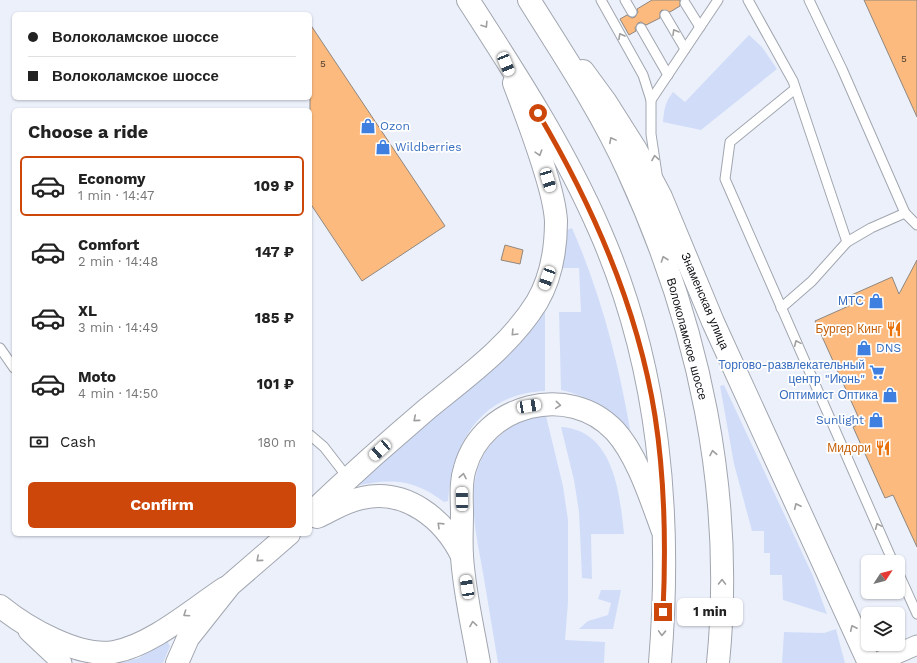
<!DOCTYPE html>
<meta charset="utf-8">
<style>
:root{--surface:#fff;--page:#f6f6f6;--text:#222;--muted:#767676;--line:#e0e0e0;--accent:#cd470a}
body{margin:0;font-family:"Work Sans",sans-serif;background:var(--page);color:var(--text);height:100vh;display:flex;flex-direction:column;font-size:15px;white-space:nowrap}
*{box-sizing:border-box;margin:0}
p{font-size:13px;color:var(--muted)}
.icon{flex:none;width:22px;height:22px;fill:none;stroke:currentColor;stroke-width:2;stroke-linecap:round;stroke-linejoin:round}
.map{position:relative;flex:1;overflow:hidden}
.drawer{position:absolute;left:12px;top:108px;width:300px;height:428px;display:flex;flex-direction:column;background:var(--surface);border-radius:6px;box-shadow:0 1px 3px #0004}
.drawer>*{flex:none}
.top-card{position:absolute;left:12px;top:12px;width:300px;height:88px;border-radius:6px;box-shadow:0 1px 3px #0004;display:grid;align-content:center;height:88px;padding:0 16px;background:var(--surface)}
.needle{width:26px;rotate:54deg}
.buttons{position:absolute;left:861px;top:555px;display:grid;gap:8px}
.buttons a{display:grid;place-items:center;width:44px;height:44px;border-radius:6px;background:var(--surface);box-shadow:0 1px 3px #0004;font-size:20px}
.end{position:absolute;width:18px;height:18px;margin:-9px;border:5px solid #cd470a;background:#fff;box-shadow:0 0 0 2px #fff}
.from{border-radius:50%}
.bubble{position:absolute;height:28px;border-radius:6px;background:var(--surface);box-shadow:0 1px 3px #0004;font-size:13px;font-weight:700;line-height:28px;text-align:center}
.car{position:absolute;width:12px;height:24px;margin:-12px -6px;border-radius:5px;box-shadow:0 0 3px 1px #0007;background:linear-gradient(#fff 24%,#345 0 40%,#fff 0 76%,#345 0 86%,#fff 0)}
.top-card b{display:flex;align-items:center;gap:14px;height:38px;font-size:15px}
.top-card b+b{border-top:1px solid var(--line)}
.top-card i{width:10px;height:10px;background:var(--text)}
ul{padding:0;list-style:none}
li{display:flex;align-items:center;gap:12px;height:60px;margin:0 8px 6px;padding:0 8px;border:2px solid transparent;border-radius:6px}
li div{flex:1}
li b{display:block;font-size:15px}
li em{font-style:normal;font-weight:700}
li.current{border-color:var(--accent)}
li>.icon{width:36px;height:36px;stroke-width:1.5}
h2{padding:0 16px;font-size:18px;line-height:48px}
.pay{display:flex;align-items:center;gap:10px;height:44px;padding:0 16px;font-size:15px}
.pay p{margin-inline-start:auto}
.action{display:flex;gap:8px;margin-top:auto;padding:8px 16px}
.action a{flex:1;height:46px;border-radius:6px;background:var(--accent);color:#fff;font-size:16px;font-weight:700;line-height:46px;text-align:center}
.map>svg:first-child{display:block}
.green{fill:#d1ddf8}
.building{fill:#fdba7e;stroke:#8f877f}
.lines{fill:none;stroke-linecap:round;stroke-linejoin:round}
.service-casing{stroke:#a1a6af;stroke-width:11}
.minor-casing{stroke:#a1a6af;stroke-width:21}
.tertiary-casing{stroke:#a1a6af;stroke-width:24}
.secondary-casing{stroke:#a1a6af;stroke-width:24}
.primary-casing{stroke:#a1a6af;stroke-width:24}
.service{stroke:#fff;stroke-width:9}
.minor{stroke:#fff;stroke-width:19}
.tertiary{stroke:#fff;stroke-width:22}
.secondary{stroke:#fff;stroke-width:22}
.primary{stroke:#fff;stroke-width:22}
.oneway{stroke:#9f9fa0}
.route{stroke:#cd470a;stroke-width:5}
.labels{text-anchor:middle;stroke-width:3.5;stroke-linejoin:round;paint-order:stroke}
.number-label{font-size:10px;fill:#4a3a2d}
.shop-label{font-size:12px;fill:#366cbe;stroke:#fff;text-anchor:end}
.street-label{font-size:12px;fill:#0e0f12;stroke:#fff}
.food-label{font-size:12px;fill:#c56008;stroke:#fff;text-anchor:end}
</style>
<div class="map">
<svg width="917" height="663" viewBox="0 0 917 663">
<rect width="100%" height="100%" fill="#ecf0fb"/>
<g class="green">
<path d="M749,35l13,12 15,22 -76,61 -38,-8c1,-12 2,-20 10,-30l12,10z"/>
<path d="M572,228c28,64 46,132 58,201l-4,3c-15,-23 -39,-36 -65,-42l-2,-78h22l-2,-44h-17l1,-37z"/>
<path d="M543,309l2,1v81c-65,3 -92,51 -97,110l-4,1c-30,-23 -53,-24 -89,-16v-3z"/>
<polygon points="724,385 813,576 827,614 783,600 782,575 770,575 770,553 764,553 764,531 752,531 734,464 720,386"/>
<path d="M546,416l17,70 5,34v83l-3,37 40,2 -1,21h-106c-5,-30 -10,-60 -15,-90 -8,-46 -24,-106 19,-139 14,-12 26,-16 44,-18z"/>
<path d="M561,427c53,3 59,67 63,107h-33l1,45 -10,-1 -3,-66 -5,-32z"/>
<polygon points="601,590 621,590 613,629 579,629 588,621 608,615 611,603 598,599"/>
<polygon points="836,629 845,663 782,663 784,632 824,633"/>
<polygon points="164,641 167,641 170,646 163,663 120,663 139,658"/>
</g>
<g class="building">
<polygon points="652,0 680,0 680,6 670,12 662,10 660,12 660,18 646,25 641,22 638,23 635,28 636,31 629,35 620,19 627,15 632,18 635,17 638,12 637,9"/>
<polygon points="864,0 917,0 917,117"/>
<polygon points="310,24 445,226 362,281 310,203"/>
<polygon points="505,245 523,250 520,264 501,260"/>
<polygon points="917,260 917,547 893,495 885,498 853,427 861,423 815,321 851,305 847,297 892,277 899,294"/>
</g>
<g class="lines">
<g class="service-casing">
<g id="service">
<polyline points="601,0 643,75 651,100 651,134 657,174"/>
<polyline points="625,0 632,12"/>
<polyline points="748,0 793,81 847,242"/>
<polyline points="685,3 700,27"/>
<polyline points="665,15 685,49"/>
<polyline points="641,28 668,75"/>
<polyline points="795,89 730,142 725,179 893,562"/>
<polyline points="651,100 718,0"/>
<polyline points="905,213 917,225"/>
<polyline points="781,308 812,281 847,242 871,228 905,213 842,69 809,0"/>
<polyline points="0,348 14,368"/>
<polyline points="310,435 324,447 348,478"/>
<polyline points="898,572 917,614"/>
</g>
</g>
<g class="minor-casing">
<g id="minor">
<polyline points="28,631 62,663"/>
<polyline points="876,663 917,645"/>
</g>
</g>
<g class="tertiary-casing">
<path id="tertiary" d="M0,606c27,22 79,52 114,46 38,-7 79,-43 111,-64"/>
</g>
<g class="secondary-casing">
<g id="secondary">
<polyline points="583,71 605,101 636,150 661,197 713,322 869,663"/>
<path d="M310,514c38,-36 77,-71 117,-105 39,-32 83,-63 110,-107 14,-24 19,-53 19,-81 -1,-17 -6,-34 -11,-50 -9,-30 -20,-59 -31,-88"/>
<path d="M317,517c15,-7 29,-16 45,-19 44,-10 82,21 100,58"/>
<polyline points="177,663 188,638 230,585 289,534"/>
<path d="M479,663c-6,-35 -15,-72 -17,-107 -1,-14 0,-29 0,-43 0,-15 -2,-30 3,-45 18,-64 104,-86 150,-37 22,24 36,68 47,98"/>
</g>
</g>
<g class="primary-casing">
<g id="primary">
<path d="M468,0c48,74 97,150 132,231 60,137 72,284 60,432"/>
<path d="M529,0c35,56 72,111 99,171 71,154 107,322 90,492"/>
</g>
</g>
<use href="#service" class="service"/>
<use href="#minor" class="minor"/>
<use href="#tertiary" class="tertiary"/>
<use href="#secondary" class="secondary"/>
<use href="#primary" class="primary"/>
</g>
<defs><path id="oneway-chevron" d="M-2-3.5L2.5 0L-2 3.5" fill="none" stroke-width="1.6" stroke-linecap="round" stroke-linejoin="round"/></defs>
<g class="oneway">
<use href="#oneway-chevron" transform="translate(485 25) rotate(57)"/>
<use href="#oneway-chevron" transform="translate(675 32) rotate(-120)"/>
<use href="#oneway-chevron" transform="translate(621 36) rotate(-119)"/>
<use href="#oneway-chevron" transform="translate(612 140) rotate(-118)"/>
<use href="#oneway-chevron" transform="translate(539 153) rotate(73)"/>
<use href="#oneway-chevron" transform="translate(655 158) rotate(-99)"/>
<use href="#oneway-chevron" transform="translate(664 259) rotate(-109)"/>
<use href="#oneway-chevron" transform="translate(514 333) rotate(134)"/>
<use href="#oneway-chevron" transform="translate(797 343) rotate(-114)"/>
<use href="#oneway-chevron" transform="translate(558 405) rotate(5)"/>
<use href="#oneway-chevron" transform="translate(416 419) rotate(140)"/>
<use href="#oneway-chevron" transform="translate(713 453) rotate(-101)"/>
<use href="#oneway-chevron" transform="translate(463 476) rotate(-79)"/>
<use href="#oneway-chevron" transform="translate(797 506) rotate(-115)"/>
<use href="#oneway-chevron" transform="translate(440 525) rotate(-136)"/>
<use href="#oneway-chevron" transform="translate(878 526) rotate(-114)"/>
<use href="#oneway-chevron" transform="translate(259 559) rotate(139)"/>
<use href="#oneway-chevron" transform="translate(722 582) rotate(-89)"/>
<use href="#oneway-chevron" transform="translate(186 614) rotate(146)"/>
<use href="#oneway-chevron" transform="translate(473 624) rotate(-99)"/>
<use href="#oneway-chevron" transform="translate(853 628) rotate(-115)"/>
<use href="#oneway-chevron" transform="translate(662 633) rotate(92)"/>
</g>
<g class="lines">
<path class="route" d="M538,113c55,93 100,195 117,303 10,64 11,131 8,196"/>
</g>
<defs>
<g id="shop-bare" transform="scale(1.2)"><path d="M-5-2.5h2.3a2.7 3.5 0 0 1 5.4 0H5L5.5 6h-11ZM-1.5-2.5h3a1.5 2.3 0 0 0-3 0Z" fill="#3f7fe0" stroke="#fff" stroke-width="2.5" paint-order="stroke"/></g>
<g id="restaurant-bare" transform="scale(1.2)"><path d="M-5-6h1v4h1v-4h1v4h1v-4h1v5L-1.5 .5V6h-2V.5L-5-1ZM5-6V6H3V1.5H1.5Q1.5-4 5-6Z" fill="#e8710a" stroke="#fff" stroke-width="2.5" paint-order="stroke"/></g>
<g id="supermarket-bare" transform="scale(1.2)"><path d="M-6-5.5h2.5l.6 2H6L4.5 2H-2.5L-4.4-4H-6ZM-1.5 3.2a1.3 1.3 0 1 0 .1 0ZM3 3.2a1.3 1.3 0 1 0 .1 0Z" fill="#3f7fe0" stroke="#fff" stroke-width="2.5" paint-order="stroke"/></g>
</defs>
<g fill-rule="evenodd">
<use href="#shop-bare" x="368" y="126"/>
<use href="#shop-bare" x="383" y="147"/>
<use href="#shop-bare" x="876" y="301"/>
<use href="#restaurant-bare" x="894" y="329"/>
<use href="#shop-bare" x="864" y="348"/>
<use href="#supermarket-bare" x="877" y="372"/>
<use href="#shop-bare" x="890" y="395"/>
<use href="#shop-bare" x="876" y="420"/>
<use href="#restaurant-bare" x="883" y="448"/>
</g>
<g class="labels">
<g class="number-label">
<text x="904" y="62">5</text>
<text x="323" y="67">5</text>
</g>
<g class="shop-label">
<text x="380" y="130" text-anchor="start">Ozon</text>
<text x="395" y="151" text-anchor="start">Wildberries</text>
<text x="864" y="305">МТС</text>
<text x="876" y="352" text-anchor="start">DNS</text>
<text x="865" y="369">Торгово-развлекательный<tspan x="865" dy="14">центр "Июнь"</tspan></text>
<text x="878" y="399">Оптимист Оптика</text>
<text x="864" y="424">Sunlight</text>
</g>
<g class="street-label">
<text transform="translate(705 301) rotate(67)" y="4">Знаменская улица</text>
<text transform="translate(687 339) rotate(75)" y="4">Волоколамское шоссе</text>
</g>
<g class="food-label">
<text x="882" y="333">Бургер Кинг</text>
<text x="871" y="452">Мидори</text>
</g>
</g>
</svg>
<div class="buttons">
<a><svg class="needle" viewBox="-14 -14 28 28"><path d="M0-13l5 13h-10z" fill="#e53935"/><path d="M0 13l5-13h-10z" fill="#767676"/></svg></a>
<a><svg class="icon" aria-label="layers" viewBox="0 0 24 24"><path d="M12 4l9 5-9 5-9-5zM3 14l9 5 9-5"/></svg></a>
</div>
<i class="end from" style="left:538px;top:113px"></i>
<i class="end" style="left:663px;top:612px"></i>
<div class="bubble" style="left:677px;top:598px;width:66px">1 min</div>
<i class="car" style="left:506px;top:64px;rotate:158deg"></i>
<i class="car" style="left:548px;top:180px;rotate:163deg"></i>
<i class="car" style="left:547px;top:278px;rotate:200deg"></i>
<i class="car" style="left:529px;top:406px;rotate:81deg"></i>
<i class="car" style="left:380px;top:450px;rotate:228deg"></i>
<i class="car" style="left:462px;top:499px;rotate:359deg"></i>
<i class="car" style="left:467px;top:587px;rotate:351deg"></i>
<div class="top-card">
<b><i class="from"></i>Волоколамское шоссе</b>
<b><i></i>Волоколамское шоссе</b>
</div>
<section class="drawer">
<h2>Choose a ride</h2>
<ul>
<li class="current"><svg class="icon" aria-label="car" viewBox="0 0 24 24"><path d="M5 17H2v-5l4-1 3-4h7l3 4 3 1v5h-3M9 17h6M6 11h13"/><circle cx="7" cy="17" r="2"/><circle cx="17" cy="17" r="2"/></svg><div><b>Economy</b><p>1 min · 14:47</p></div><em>109 ₽</em></li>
<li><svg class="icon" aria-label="car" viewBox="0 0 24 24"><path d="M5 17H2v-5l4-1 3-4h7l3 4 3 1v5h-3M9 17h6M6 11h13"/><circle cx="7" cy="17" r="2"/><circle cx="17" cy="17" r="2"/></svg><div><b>Comfort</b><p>2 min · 14:48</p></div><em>147 ₽</em></li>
<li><svg class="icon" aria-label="car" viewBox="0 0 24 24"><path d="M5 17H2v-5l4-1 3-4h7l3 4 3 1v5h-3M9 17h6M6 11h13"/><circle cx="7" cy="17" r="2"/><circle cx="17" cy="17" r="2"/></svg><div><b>XL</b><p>3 min · 14:49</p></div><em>185 ₽</em></li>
<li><svg class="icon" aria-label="car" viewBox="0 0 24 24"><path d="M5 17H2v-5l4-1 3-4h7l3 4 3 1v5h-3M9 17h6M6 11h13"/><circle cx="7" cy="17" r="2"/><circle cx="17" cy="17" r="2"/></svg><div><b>Moto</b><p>4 min · 14:50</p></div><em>101 ₽</em></li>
</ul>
<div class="pay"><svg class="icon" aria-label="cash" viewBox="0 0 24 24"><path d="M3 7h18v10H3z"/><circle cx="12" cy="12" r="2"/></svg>Cash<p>180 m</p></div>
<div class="action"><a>Confirm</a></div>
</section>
</div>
